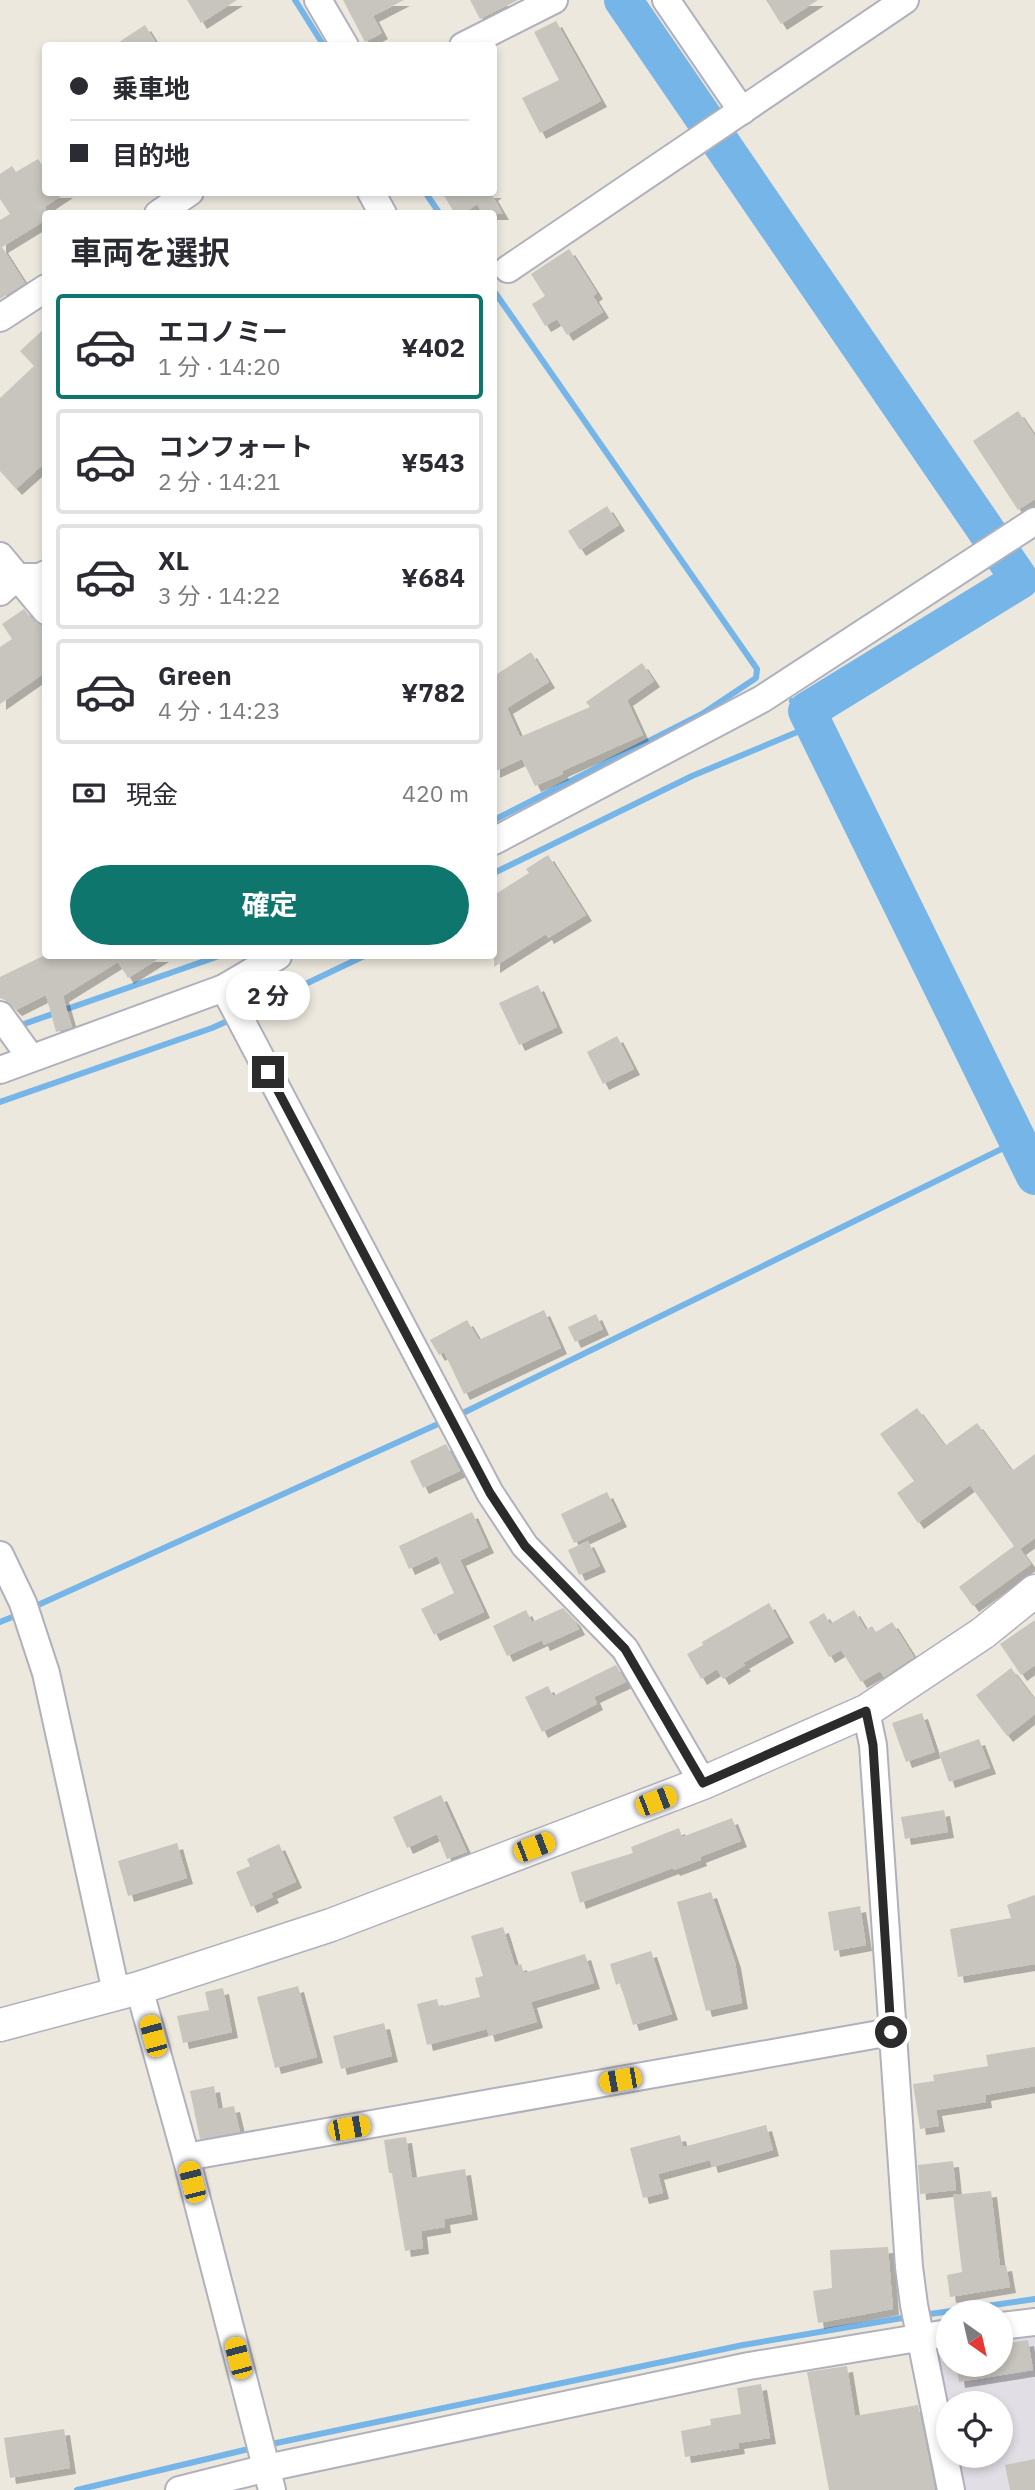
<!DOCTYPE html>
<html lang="ja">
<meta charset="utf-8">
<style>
:root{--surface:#fff;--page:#f7f7f7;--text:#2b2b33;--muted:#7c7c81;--line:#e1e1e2;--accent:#0f766e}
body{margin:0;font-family:"IBM Plex Sans","Noto Sans JP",sans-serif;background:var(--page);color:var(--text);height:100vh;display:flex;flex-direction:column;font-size:26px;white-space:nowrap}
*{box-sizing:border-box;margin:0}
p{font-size:23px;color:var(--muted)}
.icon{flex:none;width:38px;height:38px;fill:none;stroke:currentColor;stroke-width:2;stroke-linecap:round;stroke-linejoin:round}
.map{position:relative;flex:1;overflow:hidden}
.panel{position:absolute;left:42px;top:210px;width:455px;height:749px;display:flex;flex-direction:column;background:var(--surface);border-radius:7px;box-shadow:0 4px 10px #0003}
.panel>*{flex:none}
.guide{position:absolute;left:42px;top:42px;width:455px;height:154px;border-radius:7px;box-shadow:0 4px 10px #0003;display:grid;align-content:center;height:154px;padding:0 28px;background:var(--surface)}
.needle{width:46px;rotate:146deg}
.tools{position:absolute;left:936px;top:2300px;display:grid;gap:14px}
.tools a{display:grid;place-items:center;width:77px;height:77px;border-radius:50%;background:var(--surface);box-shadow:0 4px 10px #0003;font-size:35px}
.end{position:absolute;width:32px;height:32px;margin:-16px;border:9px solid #2b2b2b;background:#fff;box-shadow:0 0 0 4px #fff}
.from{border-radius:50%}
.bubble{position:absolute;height:49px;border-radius:24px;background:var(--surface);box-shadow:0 4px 10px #0003;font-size:23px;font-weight:700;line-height:49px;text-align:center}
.car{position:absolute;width:21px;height:42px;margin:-21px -10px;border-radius:9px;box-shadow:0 0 5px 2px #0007;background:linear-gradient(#f5c518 24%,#345 0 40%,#f5c518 0 76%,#345 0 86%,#f5c518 0)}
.guide b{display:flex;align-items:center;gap:24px;height:66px;font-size:26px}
.guide b+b{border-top:2px solid var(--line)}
.guide i{width:18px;height:18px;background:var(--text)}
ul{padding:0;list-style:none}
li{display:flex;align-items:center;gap:21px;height:105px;margin:0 14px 10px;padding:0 14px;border:4px solid var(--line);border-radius:7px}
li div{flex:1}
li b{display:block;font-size:26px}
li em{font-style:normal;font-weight:700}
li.selected{border-color:var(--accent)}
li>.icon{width:63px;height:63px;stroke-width:1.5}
h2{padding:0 28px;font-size:32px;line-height:84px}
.pay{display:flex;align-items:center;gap:18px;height:77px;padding:0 28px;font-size:26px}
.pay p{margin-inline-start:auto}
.button{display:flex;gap:14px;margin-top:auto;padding:14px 28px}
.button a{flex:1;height:80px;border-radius:42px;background:var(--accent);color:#fff;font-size:28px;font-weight:700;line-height:80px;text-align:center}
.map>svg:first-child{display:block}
.industrial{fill:#e1dee5}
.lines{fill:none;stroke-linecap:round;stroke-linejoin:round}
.stream{stroke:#76b5e8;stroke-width:6}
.river{stroke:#76b5e8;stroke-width:38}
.building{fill:#c7c5bd;filter:url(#shadow)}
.minor-casing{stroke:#b1b1bd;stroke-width:30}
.tertiary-casing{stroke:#b1b1bd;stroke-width:35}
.minor{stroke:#fff;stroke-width:26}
.tertiary{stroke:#fff;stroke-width:32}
.route{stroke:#2b2b2b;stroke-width:9}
</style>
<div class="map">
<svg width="1035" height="2490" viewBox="0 0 1035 2490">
<defs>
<filter id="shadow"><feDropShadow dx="6" dy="6" stdDeviation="0" flood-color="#0004"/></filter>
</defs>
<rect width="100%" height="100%" fill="#ece8de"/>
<polygon class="industrial" points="1035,2331 1035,2490 962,2490 955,2455 1001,2455 1001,2403 948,2403 948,2419 935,2344 948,2342 948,2364 1001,2364 1001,2335"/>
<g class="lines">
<g class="stream">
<polyline points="295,0 324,46"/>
<polyline points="425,192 440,214"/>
<polyline points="494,291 757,669 756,678 702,714 494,820"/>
<polyline points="792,701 807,711"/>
<polyline points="494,873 692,776 814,725"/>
<polyline points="245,1013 364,956"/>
<polyline points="21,1025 219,956"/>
<polyline points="0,1102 212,1028 232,1019"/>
<polyline points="463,1413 1018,1141"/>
<polyline points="38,1605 438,1424"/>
<polyline points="0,1622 15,1616"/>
<polyline points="923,2315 1035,2299"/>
<polyline points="267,2445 743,2345 908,2317"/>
<polyline points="77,2490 253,2448"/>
</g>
<polyline class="river" points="623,0 1020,580 807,711 1035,1176"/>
</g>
<g class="building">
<polygon points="187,0 237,0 201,23"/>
<polygon points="343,0 404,0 373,16 382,33 365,42"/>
<polygon points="470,0 518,0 480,19"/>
<polygon points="766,0 818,0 781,24"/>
<polygon points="556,21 601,101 540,133 522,98 559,80 534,32"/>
<polygon points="145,25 158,46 113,46"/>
<polygon points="38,159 46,171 46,192 67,192 46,206 46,220 2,247 25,283 0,299 0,220 10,214 0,199 0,174 12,166 16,172"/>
<polygon points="442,192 496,192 492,195 503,214 483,214 477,204 463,214 455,214"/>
<polygon points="569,249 597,293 593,296 603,312 567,335 557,319 545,326 532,304 545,296 531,274"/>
<polygon points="46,327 46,462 16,489 0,471 0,398 34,366 20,351"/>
<polygon points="1018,411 1035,436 1035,499 1018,510 973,441"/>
<polygon points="607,506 619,525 580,550 568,531"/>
<polygon points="24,609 34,622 46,626 46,672 0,704 0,647 12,639 2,624"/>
<polygon points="531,652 549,682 507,708 520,737 590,707 586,702 642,663 654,681 627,700 643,735 562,771 563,774 535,786 522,759 494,772 494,676"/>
<polygon points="548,855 586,915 548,938 546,934 494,967 494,895 529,873 526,869"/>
<polygon points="43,956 163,956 128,978 118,962 63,996 72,1027 56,1032 46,995 16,1010 7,1001 0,998 0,977"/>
<polygon points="538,985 557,1027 519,1045 499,1003"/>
<polygon points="617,1036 634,1069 603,1084 587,1052"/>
<polygon points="544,1310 561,1348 464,1394 444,1352 439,1355 430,1340 467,1320 479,1340"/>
<polygon points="596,1314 603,1329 575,1342 568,1327"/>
<polygon points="917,1408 945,1446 977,1423 1012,1471 1035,1454 1035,1538 1020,1549 1031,1564 973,1606 959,1587 1014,1546 970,1485 918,1523 897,1493 914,1481 880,1434"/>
<polygon points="446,1444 460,1471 423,1488 410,1461"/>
<polygon points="607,1492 621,1521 574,1543 561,1514"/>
<polygon points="472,1512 488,1547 460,1560 484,1612 434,1635 421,1609 454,1593 437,1556 409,1569 399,1546"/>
<polygon points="588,1541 600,1566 579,1575 568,1550"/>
<polygon points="769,1603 788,1637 743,1663 745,1665 723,1679 717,1669 701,1679 687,1654 703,1645 702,1642"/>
<polygon points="563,1608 575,1621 579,1629 544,1645 542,1640 507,1656 493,1626 526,1610 532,1622"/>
<polygon points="854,1610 866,1630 872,1626 876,1632 892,1622 914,1657 884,1677 880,1671 861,1682 841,1650 829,1657 809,1622 824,1613 830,1624"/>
<polygon points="1035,1620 1035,1665 1021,1675 1000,1644"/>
<polygon points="616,1665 626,1682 594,1697 597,1704 542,1732 525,1697 548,1686 553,1696"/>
<polygon points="1011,1668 1035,1700 1035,1714 1007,1736 976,1695"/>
<polygon points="922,1713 935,1752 906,1762 892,1723"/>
<polygon points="979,1739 990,1768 949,1782 939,1753"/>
<polygon points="441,1795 467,1852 447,1859 437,1834 407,1848 393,1817"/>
<polygon points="944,1810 948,1832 905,1839 901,1817"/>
<polygon points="732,1818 741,1841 700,1857 701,1860 674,1870 673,1868 580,1903 571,1872 633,1853 631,1847 679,1828 682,1837"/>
<polygon points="177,1843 187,1878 128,1896 118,1861"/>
<polygon points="279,1844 296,1882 271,1893 273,1897 251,1907 236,1872 250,1866 247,1859"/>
<polygon points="711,1892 735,1962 742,2003 706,2011 677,1902"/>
<polygon points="1035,1895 1035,1964 958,1977 950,1929 1011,1918 1007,1905"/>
<polygon points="860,1906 866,1945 834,1951 828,1912"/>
<polygon points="503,1927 515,1966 521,1964 524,1973 585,1954 594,1983 531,2002 537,2022 489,2036 487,2029 427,2045 417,2004 437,1999 439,2007 480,1997 475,1978 483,1976 471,1936"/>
<polygon points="651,1951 672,2014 633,2025 620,1983 616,1985 610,1964"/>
<polygon points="298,1986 317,2057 275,2068 257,1997"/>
<polygon points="223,1988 232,2032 183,2043 177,2016 209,2010 205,1992"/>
<polygon points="384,2023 392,2056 341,2069 333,2036"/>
<polygon points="1035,2047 1035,2086 985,2095 986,2102 936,2110 939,2126 920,2129 913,2084 934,2081 933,2075 988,2066 986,2055"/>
<polygon points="214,2086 218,2109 234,2106 240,2132 200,2139 190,2091"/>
<polygon points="766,2125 773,2150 712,2167 710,2160 658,2174 663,2193 643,2198 630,2148 680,2135 683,2147"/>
<polygon points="406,2137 412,2178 465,2169 472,2214 444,2219 445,2227 421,2231 423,2248 405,2251 392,2173 389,2173 384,2140"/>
<polygon points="953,2161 956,2190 920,2194 918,2165"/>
<polygon points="991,2191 1000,2266 1006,2265 1010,2287 950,2297 947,2275 962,2272 953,2195"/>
<polygon points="888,2247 893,2309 818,2323 813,2291 832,2288 830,2250"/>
<polygon points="1028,2340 1033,2370 959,2382 956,2364 1001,2364 1001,2344"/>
<polygon points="847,2366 855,2416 918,2405 935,2490 829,2490 807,2372"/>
<polygon points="761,2384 770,2438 738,2443 739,2448 685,2457 681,2431 711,2425 710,2419 741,2414 737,2388"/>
<polygon points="64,2429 70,2468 10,2478 4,2438"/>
<polygon points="1035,2459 1035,2490 1010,2490 1005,2465"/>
</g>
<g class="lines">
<g class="minor-casing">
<g id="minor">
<polyline points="318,0 345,46"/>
<polyline points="666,0 742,111"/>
<polyline points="463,46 554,0"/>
<polyline points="371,192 383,214"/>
<polyline points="158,214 190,192"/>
<polyline points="508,269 905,0"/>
<polyline points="0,318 46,288"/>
<polyline points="0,556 46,611"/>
<polyline points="0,592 17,577 40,577 46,574"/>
<polyline points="494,841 762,699 1035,521"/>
<polyline points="224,988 490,1493 525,1546 625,1649 703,1783"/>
<polyline points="0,1015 31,1058"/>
<polyline points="0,1070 224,988 278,956"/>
<polyline points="0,1555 23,1603 46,1673 116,1992"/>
<polyline points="866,1711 873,1745 909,2267 914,2305 951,2490"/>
<polyline points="139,1988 186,2157 272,2490"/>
<polyline points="186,2157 891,2032"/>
<polyline points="1001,2326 1035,2322"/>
<polyline points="179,2490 267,2468 749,2366 948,2333"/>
</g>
</g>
<g class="tertiary-casing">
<polyline id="tertiary" points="0,2025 139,1988 331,1925 703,1783 866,1711 983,1633 1035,1591"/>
</g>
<use href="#minor" class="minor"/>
<use href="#tertiary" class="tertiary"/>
</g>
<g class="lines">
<polyline class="route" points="268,1072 490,1493 525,1546 625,1649 703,1783 866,1711 873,1745 891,2032"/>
</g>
</svg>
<div class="tools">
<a><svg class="needle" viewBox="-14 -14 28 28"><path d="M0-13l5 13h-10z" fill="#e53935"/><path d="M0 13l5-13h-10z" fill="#7c7c81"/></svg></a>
<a><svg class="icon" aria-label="locate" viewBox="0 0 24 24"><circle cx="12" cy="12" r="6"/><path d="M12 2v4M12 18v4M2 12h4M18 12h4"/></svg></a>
</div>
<i class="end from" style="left:891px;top:2032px"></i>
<i class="end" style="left:268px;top:1072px"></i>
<div class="bubble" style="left:226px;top:971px;width:84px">2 分</div>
<i class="car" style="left:656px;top:1801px;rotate:69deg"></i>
<i class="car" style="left:534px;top:1847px;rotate:69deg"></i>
<i class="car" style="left:153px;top:2036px;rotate:345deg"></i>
<i class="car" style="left:620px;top:2080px;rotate:260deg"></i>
<i class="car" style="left:349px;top:2128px;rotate:80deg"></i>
<i class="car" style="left:192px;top:2182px;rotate:346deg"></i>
<i class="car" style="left:238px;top:2358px;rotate:345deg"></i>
<div class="guide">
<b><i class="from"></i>乗車地</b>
<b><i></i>目的地</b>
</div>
<section class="panel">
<h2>車両を選択</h2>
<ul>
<li class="selected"><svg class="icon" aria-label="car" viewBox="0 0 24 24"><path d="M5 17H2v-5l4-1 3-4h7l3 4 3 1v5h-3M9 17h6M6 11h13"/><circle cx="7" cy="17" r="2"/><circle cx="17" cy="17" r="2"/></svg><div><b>エコノミー</b><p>1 分 · 14:20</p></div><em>¥402</em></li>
<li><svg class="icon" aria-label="car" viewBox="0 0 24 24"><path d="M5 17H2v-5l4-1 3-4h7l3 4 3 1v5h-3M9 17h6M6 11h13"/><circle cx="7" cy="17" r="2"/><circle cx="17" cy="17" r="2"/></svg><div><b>コンフォート</b><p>2 分 · 14:21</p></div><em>¥543</em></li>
<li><svg class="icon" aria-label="car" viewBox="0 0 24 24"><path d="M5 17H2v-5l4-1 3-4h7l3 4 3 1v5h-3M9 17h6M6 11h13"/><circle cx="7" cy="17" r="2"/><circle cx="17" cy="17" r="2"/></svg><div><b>XL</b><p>3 分 · 14:22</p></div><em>¥684</em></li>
<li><svg class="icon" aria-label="car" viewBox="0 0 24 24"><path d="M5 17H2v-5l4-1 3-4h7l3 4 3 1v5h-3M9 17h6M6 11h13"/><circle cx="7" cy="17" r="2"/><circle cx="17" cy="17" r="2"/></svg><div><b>Green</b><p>4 分 · 14:23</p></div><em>¥782</em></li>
</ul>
<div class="pay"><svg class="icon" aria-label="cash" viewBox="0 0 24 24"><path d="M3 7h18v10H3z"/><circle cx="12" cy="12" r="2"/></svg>現金<p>420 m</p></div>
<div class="button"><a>確定</a></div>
</section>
</div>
